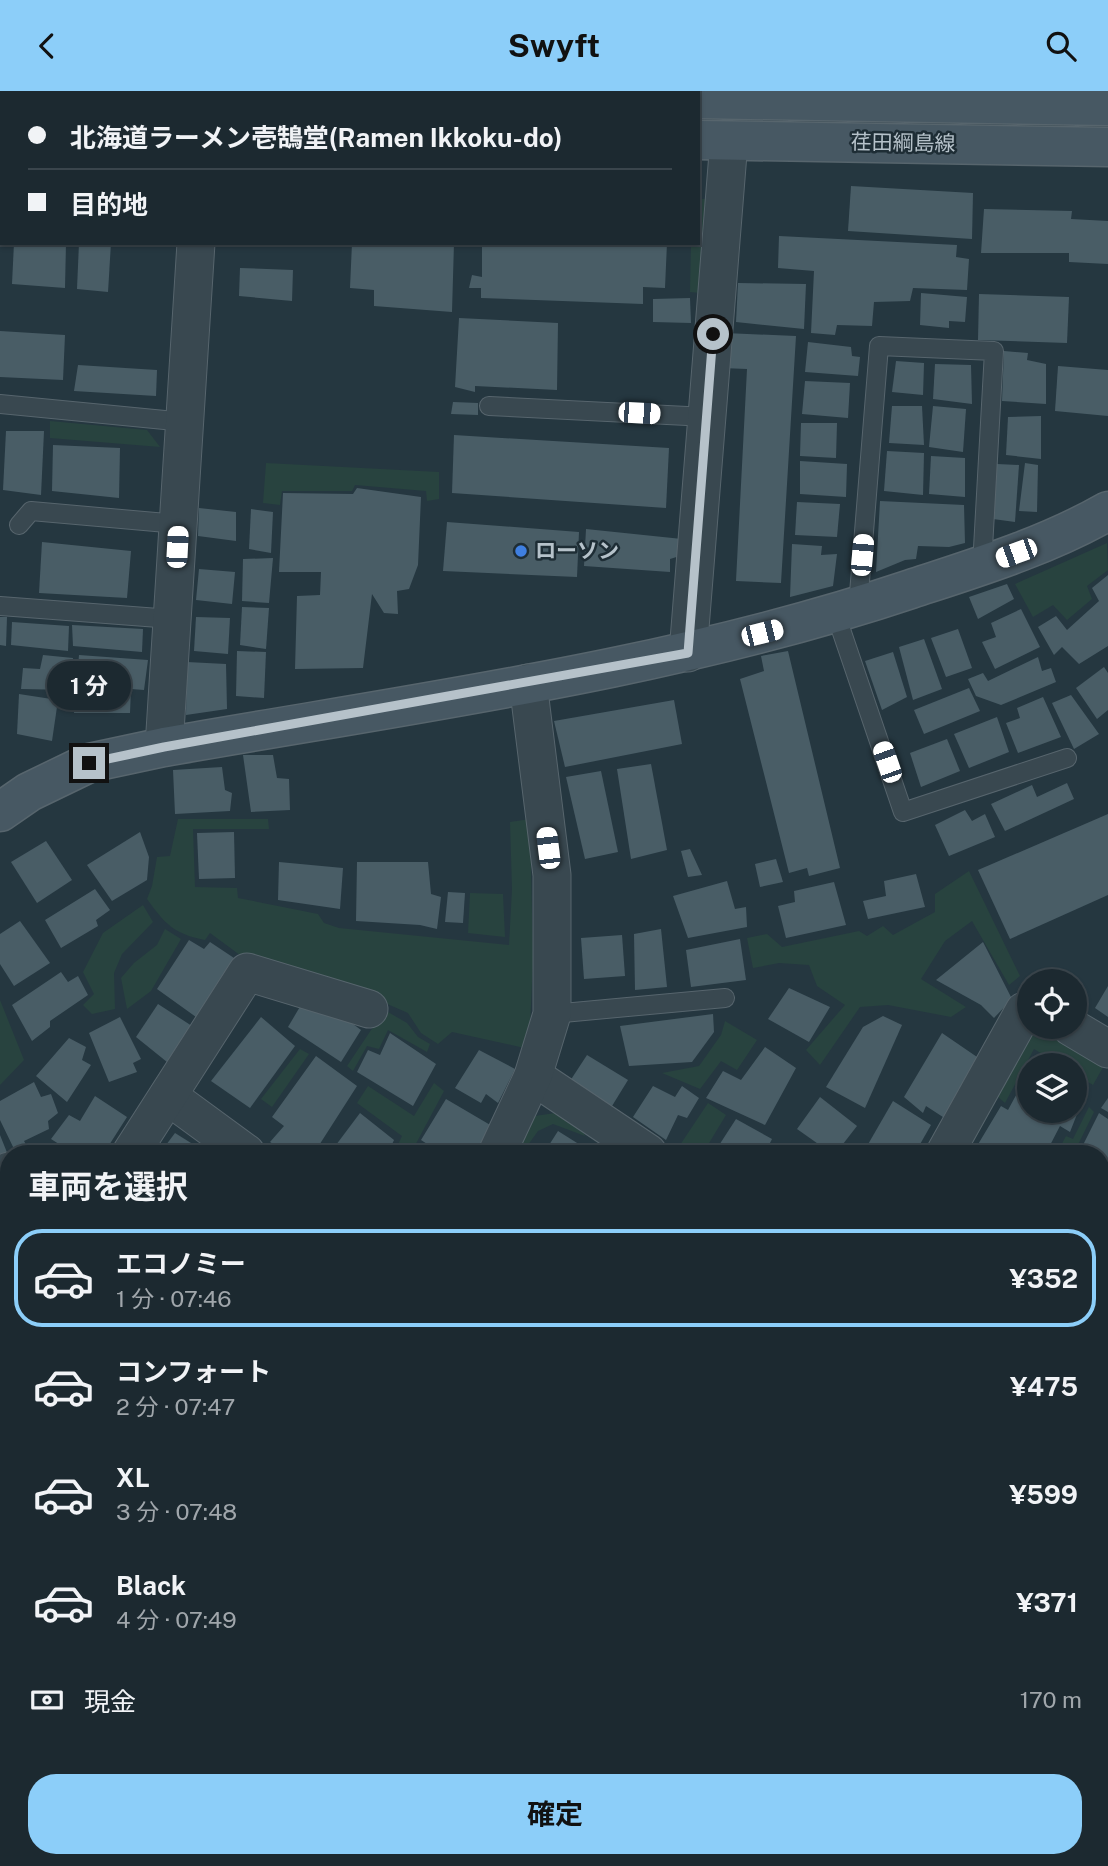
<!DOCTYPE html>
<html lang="ja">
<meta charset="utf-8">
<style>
:root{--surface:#1c2930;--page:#29353c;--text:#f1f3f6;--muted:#a0a6ab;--line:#3a454c;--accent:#8ccef9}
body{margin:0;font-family:"Public Sans","Noto Sans JP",sans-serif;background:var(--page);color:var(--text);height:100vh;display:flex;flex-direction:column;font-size:26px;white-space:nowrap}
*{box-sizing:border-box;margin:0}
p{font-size:23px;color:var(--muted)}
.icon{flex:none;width:38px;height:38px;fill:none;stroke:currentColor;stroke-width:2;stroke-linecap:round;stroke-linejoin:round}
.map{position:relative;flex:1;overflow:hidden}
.panel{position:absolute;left:0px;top:1054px;width:1110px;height:723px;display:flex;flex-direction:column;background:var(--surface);border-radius:28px 28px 0 0;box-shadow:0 2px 5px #0004,0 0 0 2px var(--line)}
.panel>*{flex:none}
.top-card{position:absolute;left:0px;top:0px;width:700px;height:154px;box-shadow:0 2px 5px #0004,0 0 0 2px var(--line);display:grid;align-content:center;height:154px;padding:0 28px;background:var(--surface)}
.controls{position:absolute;left:1017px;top:878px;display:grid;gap:14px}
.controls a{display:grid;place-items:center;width:70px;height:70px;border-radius:50%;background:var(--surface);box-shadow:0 2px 5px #0004,0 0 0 2px var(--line);font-size:35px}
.end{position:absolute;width:32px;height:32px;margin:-16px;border:9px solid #b6c2ca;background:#111;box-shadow:0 0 0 4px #111}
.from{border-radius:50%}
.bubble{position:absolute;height:49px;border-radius:24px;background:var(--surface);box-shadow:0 2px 5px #0004,0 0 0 2px var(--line);font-size:23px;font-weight:700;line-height:49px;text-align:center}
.car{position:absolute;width:21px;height:42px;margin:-21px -10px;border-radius:9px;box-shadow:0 0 5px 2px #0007;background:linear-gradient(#fff 24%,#345 0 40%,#fff 0 76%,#345 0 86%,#fff 0)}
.top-card b{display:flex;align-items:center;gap:24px;height:66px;font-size:26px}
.top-card b+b{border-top:2px solid var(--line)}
.top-card i{width:18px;height:18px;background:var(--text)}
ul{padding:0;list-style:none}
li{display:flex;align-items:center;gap:21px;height:98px;margin:0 14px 10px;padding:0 14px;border:4px solid transparent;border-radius:28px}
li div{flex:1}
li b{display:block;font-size:26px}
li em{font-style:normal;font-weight:700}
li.selected{border-color:var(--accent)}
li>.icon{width:63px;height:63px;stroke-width:1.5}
h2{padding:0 28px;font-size:32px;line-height:84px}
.pay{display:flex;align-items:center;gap:18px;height:77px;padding:0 28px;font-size:26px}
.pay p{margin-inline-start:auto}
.action{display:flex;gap:14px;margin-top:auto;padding:14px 28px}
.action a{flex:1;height:80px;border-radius:28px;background:var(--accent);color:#111;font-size:28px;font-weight:700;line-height:80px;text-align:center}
header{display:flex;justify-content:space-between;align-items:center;height:91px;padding:0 28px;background:var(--accent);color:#111;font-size:32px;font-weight:700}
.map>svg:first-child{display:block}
.green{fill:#28433f}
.building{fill:#495d66}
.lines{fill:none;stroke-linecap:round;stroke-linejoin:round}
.lane-casing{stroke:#57656d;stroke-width:20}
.street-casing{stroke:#57656d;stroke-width:39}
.secondary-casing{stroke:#57656d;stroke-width:41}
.lane{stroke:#394850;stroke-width:18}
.street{stroke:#394850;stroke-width:37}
.secondary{stroke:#475863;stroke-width:38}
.route{stroke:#b6c2ca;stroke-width:9}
.shop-dot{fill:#3f7fe0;stroke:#1e2d35;stroke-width:2.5}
.labels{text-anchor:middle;stroke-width:5;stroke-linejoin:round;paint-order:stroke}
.street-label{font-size:21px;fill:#b6c2ca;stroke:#1e2d35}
.poi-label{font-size:21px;font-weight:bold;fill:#b6c2ca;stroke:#1e2d35;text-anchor:start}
</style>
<header><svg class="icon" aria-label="back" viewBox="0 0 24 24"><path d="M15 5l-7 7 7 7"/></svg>Swyft<svg class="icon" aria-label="search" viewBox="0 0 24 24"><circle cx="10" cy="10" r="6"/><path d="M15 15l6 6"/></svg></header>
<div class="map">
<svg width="1108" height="1775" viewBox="0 0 1108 1775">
<rect width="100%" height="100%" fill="#253740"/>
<g class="green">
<polygon points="698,108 705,108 700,202 690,201 691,152 698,152"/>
<polygon points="50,330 147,339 160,356 50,347"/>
<polygon points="266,372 439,381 439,408 427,410 426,400 355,394 352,400 282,400 280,414 263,412"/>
<polygon points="1107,452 1108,479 1087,495 1092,508 1067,529 1053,514 1033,526 1015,493"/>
<path d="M178,728h90l1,10h-76l2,58 42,1 1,10 80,16 6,9 15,5 170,17 3,-56 -2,-67 20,-3 3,141 -4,89 -77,-17 -14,12 -17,-11 -13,-20 -30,-13 -130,-39 -38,-28 -5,7c-31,-6 -40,-16 -58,-41l5,-13 5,-29 13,-1z"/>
<polygon points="969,780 1020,885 1009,894 972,830 945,850 921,888 966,916 951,926 888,914 860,916 820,974 806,959 845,914 817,895 809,874 779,872 753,877 747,847 767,843 782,856 859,840 867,845 883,835 893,844 935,821 935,803"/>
<polygon points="470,802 503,803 505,846 468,842"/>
<polygon points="143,814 153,831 122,863 114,882 115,918 92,923 83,914 94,903 83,881 103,842"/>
<polygon points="165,838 181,848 151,900 127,918 121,887 134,872 157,854"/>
<polygon points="0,909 24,969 0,994"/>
<polygon points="388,921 407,932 418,946 430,953 427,961 388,939 379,958 367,955 353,980 347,975 371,939"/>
<polygon points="725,930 757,949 737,979 721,970 700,998 662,982 699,975 721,944"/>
<polygon points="1032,936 1046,936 1106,971 1093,994 1075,983 1074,975 1062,975 1034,958 1005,1012 998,1006 970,1057 978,1062 956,1062"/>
<polygon points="300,958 309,963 272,1016 261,1008"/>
<polygon points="434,992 444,1000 411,1062 394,1062 402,1045 357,1012 368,995 414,1025"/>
<polygon points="708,1012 726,1024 703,1062 693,1062 680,1054"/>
<polygon points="1089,1016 1094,1021 1074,1062 1057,1062 1066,1045 1073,1048"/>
<polygon points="555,1022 583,1039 585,1045 553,1033 538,1040 525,1058 514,1047 528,1026"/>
<polygon points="1101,1539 1108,1545 1107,1582 1101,1577 1101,1558 1104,1554"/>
<polygon points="120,1768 174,1768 161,1775 116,1775"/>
<polygon points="947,1768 1004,1768 1000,1775 983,1775 980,1772"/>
</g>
<g class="building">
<polygon points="851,95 973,102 972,148 848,140"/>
<polygon points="984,118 1072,120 1071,128 1108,130 1108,173 1069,171 1069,162 981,162"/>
<polygon points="779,145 957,154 956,166 969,168 967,199 913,197 910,210 874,211 872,235 837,234 835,244 811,242 814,180 778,177"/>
<polygon points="14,152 66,152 65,197 12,193"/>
<polygon points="79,152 111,152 108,201 77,198"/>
<polygon points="352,152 454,152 452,221 374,215 374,199 350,197"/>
<polygon points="482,152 667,152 665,197 643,196 643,213 481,207 481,197 469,197 472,184 482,186"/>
<polygon points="240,177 293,179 292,210 239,205"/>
<polygon points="738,192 806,193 804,238 736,231"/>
<polygon points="921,202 967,206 965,231 949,230 949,237 920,234"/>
<polygon points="979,203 1069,206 1067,252 978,249"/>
<polygon points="690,207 691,232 653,231 653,208"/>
<polygon points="459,227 558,232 557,299 475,295 475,301 455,296"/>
<polygon points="0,240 65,244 63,289 0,286"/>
<polygon points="725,242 796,245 781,492 736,490 747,278 722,277"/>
<polygon points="808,251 851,256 852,265 860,266 858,285 805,281"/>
<polygon points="1004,260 1028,262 1027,269 1046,273 1046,313 1002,310"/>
<polygon points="896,270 924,272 923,304 892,301"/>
<polygon points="935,273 971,274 972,313 933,308"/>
<polygon points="78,274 157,279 156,305 74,300"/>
<polygon points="1058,275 1108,279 1108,325 1055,320"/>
<polygon points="805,290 850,292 848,327 802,323"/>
<polygon points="453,311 478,312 478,324 451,323"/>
<polygon points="892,315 922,315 924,354 889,352"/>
<polygon points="933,315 966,318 963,361 929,356"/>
<polygon points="1041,325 1041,368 1006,364 1008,326"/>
<polygon points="801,332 837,332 836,367 800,365"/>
<polygon points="6,340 44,340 41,404 3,399"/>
<polygon points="454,344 669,357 666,417 452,402"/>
<polygon points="53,354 120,357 119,407 52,400"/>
<polygon points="887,360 924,362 923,404 884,400"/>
<polygon points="931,365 965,367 965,406 929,403"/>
<polygon points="800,370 847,373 846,406 800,403"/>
<polygon points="1025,372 1038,374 1037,421 1019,420"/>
<polygon points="997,373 1019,374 1015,431 993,428"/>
<polygon points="357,397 421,406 418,474 409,498 397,500 398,523 384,522 372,503 363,577 295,578 297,505 320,504 321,481 279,481 283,402 353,403"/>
<polygon points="880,410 964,414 965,452 949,456 918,455 916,468 905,469 876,481"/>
<polygon points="797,411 840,413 837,446 795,444"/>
<polygon points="199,417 236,421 236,450 198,445"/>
<polygon points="251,418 273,421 271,462 249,458"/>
<polygon points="447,431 579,441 577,486 443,480"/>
<polygon points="586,438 682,448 683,464 670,468 670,481 584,475"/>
<polygon points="42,451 131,460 127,507 39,502"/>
<polygon points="792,453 822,455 821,464 837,463 833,495 790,506"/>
<polygon points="273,467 269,512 242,510 243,468"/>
<polygon points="199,478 235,481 232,513 196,509"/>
<polygon points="1108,484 1108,555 1079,573 1062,556 1054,564 1038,536 1056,525 1067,539 1099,510 1092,497"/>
<polygon points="1007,493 1014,508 978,528 969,506"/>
<polygon points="242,516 269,517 266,558 240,554"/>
<polygon points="1021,518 1040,556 995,578 982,551 996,546 991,532"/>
<polygon points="0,526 7,526 6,555 0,554"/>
<polygon points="196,526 230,527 228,563 194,560"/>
<polygon points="12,531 69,535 68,560 11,554"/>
<polygon points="72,534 143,538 142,561 73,555"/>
<polygon points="958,538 972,577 946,586 931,547"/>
<polygon points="924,548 942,598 913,609 899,556"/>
<polygon points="237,560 266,561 264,607 236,605"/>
<polygon points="788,560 840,777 809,785 807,777 789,782 740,588 764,580 761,565"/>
<polygon points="893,561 907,606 882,619 865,570"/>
<polygon points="43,564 73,567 70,599 21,598 23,577 40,578"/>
<polygon points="79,564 148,569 144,599 131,598 130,622 74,622"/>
<polygon points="1038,566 1042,580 1051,577 1056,591 1001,614 976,605 968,588 983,582 988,590"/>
<polygon points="187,571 226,573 227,618 186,624"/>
<polygon points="1104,576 1108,582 1108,619 1097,628 1076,597"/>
<polygon points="969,597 980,620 924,643 914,619"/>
<polygon points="19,603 58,609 52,650 17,643"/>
<polygon points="1071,604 1099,643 1074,658 1052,612"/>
<polygon points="1043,606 1061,646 1018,662 1006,632 1020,627 1017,617"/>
<polygon points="674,609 682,653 565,676 554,630"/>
<polygon points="997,626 1009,661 969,677 954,643"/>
<polygon points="947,648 960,680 921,696 910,662"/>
<polygon points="243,664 273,664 277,687 289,688 290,719 251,721"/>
<polygon points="651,673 667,759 631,768 617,678"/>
<polygon points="222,676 225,699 232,702 230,720 175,723 173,679"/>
<polygon points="601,680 618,761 585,768 566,686"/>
<polygon points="1067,692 1074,708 1005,740 991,713 1032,694 1037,706"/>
<polygon points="965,719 972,730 985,723 995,746 949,765 935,734"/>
<polygon points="1108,723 1108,804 1010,848 978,779"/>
<polygon points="140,741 149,766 147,789 112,810 87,774"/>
<polygon points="234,741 235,787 199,788 197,742"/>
<polygon points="46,750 72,789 37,812 11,771"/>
<polygon points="690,758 702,784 688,786 681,760"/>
<polygon points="776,768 783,791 760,796 755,773"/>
<polygon points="279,771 343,777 340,818 278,809"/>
<polygon points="357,771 428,771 431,803 441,806 437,838 420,834 356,830"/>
<polygon points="916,783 925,816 868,828 863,810 886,805 884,790"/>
<polygon points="727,790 735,818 746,816 747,836 688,847 673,805"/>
<polygon points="834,791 846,834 786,847 778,815 795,811 794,800"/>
<polygon points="95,798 110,819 96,829 98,835 61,857 45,829"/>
<polygon points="448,801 465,802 463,832 445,831"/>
<polygon points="20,830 50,872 14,895 0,873 0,843"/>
<polygon points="661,838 667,896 635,899 634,843"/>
<polygon points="622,844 625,885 584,888 581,847"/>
<polygon points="740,848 746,889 691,896 686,859"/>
<polygon points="189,849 204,858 210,851 234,867 196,926 157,898"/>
<polygon points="983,851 1012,908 994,927 981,914 936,889"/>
<polygon points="61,881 68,891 78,885 88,904 50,930 50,936 32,950 12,914"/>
<polygon points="1108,895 1108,926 1095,917"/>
<polygon points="789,897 830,916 809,951 768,928"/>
<polygon points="158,913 192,935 167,971 136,946"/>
<polygon points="301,914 337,921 361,939 341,971 288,936"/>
<polygon points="713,923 714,941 692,971 629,975 620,935"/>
<polygon points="883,925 902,934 865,1017 826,996 863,936"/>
<polygon points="120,926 141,968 133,972 137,981 109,991 89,942"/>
<polygon points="261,926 295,955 250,1017 211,990"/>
<polygon points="390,942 436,973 413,1015 357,981 368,959 380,964"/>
<polygon points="942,942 980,968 946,1028 926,1015 923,1022 904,1006"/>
<polygon points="69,947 86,956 82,969 91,974 67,1011 36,985"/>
<polygon points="765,956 796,977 765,1034 706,1007 723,980 741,989"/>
<polygon points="479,959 515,978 498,1012 486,1003 481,1012 455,997"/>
<polygon points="587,964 628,989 612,1015 570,990"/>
<polygon points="1037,964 1052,975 1032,975"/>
<polygon points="316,965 357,995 316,1059 308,1054 303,1062 287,1062 270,1051 284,1035 272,1026"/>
<polygon points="1029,980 1029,1020 1074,1020 1074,990 1087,998 1070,1041 1060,1035 1046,1062 989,1062 977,1055 1001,1015 1008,1019"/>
<polygon points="34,991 41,1006 51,1003 58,1022 48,1030 49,1038 24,1050 29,1059 16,1062 0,1029 0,1010"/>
<polygon points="653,995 675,1006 682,995 699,1007 687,1027 678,1024 666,1049 633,1026"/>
<polygon points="95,1005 127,1026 104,1062 73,1062 51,1048 69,1024 80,1030"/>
<polygon points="820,1006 857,1035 836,1062 831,1062 797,1038"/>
<polygon points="1108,1007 1108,1021 1101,1017"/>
<polygon points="446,1008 492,1035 475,1062 441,1062 421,1049"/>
<polygon points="893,1010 931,1034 915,1062 863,1062"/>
<polygon points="360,1022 394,1049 388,1062 330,1062"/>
<polygon points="1099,1022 1108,1028 1108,1077 1101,1073 1101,1062 1084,1062 1080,1060"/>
<polygon points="736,1028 772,1048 765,1062 714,1062"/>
<polygon points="558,1040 593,1062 544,1062"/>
<polygon points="175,1042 207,1062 160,1062"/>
<polygon points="0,1044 8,1064 0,1067"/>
<polygon points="792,1053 805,1062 786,1062"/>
<polygon points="1101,1081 1108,1086 1108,1117 1101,1130"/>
<polygon points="1101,1136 1108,1140 1108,1158 1101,1171"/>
<polygon points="0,1151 9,1157 9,1189 0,1184"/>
<polygon points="0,1191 9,1197 0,1221"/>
<polygon points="0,1329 9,1334 9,1374 7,1373 0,1389"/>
<polygon points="1101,1366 1108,1371 1108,1416 1101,1412"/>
<polygon points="1108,1420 1108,1457 1101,1453 1101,1434"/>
<polygon points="0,1438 9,1440 9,1513 0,1511"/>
<polygon points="1101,1462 1108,1466 1108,1489 1104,1496 1101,1494"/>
<polygon points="1101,1498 1108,1503 1108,1534 1101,1530"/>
<polygon points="6,1575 9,1577 9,1594 0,1588 0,1583"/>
<polygon points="1108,1692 1108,1732 1101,1728 1101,1693 1106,1696"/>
<polygon points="0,1727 9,1732 9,1768 69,1768 65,1775 0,1775"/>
<polygon points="187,1768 190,1768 194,1775 207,1768 217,1768 221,1775 171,1775"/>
<polygon points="224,1768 293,1768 278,1775 228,1775"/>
<polygon points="383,1768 482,1768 487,1775 369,1775"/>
<polygon points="590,1768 604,1775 586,1775"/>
<polygon points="656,1768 716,1768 712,1775 665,1775"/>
<polygon points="808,1768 869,1768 884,1775 804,1775"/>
<polygon points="1080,1768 1089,1768 1102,1775 1077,1775"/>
</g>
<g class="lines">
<g class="lane-casing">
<g id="lane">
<polyline points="0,313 185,331"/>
<polyline points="489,315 707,326"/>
<polyline points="19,434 31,420 178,433"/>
<polyline points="0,515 172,528"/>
<polyline points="858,515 879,255 994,260 982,475"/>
<polyline points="836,524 903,721 1067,667"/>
<polyline points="552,923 725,907"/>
<polyline points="0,1536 9,1540"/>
<polyline points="0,1709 9,1693"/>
<polyline points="320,1775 334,1768"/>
<polyline points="549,1775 553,1768"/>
</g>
</g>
<g class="street-casing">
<g id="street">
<polyline points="688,562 729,50"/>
<polyline points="164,656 196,152"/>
<polyline points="1071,936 1108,958"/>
<polyline points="533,985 648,1062"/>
<polyline points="168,1005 246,1062"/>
<polyline points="131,1062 247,881 369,918"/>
<polyline points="497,1062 533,985 552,923 552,784 528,592"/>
<polyline points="945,1062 1024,920 1029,918"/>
<polyline points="0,1084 9,1080"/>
<polyline points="1101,1218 1108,1206"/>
<polyline points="0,1268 9,1254"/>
<polyline points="1101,1315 1108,1319"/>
<polyline points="0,1416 9,1418"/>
<polyline points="1101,1624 1108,1611"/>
<polyline points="1101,1749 1108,1753"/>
<polyline points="622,1768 635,1775"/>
<polyline points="89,1775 93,1768"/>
<polyline points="772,1775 777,1768"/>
<polyline points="1014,1775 1018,1768"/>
</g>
</g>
<g class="secondary-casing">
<g id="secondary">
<polyline points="207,0 291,2"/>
<polyline points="698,8 1108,15"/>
<polyline points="0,41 2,41"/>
<polyline points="698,49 1108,56"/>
<path d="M0,721l29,-20 60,-29 75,-16c250,-44 505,-77 747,-158 67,-22 136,-43 197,-78"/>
</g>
</g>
<use href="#lane" class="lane"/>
<use href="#street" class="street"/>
<use href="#secondary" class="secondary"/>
</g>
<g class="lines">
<polyline class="route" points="89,672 164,656 688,562 713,243"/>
</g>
<circle class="shop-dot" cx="521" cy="460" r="7"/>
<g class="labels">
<g class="street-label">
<text transform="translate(903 52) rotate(1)" y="7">荏田綱島線</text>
</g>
<g class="poi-label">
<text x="535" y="467">ローソン</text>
</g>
</g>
</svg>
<div class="controls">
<a><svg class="icon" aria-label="locate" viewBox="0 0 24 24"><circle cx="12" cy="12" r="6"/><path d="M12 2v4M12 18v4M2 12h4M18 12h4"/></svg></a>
<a><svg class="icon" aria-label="layers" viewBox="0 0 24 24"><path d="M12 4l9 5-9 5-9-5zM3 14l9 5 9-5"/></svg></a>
</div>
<i class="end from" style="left:713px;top:243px"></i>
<i class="end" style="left:89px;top:672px"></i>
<div class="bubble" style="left:47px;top:570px;width:84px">1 分</div>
<i class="car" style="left:639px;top:322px;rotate:93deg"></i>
<i class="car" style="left:177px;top:456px;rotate:3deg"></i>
<i class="car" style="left:1016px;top:462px;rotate:250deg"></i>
<i class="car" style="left:862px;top:464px;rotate:5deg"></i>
<i class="car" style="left:762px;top:542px;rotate:76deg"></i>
<i class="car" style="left:887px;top:671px;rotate:341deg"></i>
<i class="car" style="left:548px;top:757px;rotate:353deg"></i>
<div class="top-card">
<b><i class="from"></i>北海道ラーメン壱鵠堂(Ramen Ikkoku-do)</b>
<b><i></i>目的地</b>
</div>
<section class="panel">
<h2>車両を選択</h2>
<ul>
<li class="selected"><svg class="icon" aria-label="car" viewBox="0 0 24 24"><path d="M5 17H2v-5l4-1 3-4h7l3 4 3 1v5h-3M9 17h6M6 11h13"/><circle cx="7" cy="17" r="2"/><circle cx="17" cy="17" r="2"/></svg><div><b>エコノミー</b><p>1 分 · 07:46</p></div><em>¥352</em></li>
<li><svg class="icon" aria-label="car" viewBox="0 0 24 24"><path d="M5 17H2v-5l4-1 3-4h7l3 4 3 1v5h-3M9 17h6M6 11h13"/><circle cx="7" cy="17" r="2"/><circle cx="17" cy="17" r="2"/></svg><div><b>コンフォート</b><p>2 分 · 07:47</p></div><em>¥475</em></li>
<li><svg class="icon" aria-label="car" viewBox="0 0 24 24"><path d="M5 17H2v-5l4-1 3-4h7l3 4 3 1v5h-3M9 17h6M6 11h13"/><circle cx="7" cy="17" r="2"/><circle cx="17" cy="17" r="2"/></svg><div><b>XL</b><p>3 分 · 07:48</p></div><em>¥599</em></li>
<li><svg class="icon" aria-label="car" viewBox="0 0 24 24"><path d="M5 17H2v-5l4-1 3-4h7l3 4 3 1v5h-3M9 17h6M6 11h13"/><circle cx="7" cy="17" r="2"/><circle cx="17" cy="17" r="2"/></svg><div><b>Black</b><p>4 分 · 07:49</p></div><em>¥371</em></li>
</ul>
<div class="pay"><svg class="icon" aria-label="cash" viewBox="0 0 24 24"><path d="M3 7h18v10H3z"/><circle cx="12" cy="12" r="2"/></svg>現金<p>170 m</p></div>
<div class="action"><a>確定</a></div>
</section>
</div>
